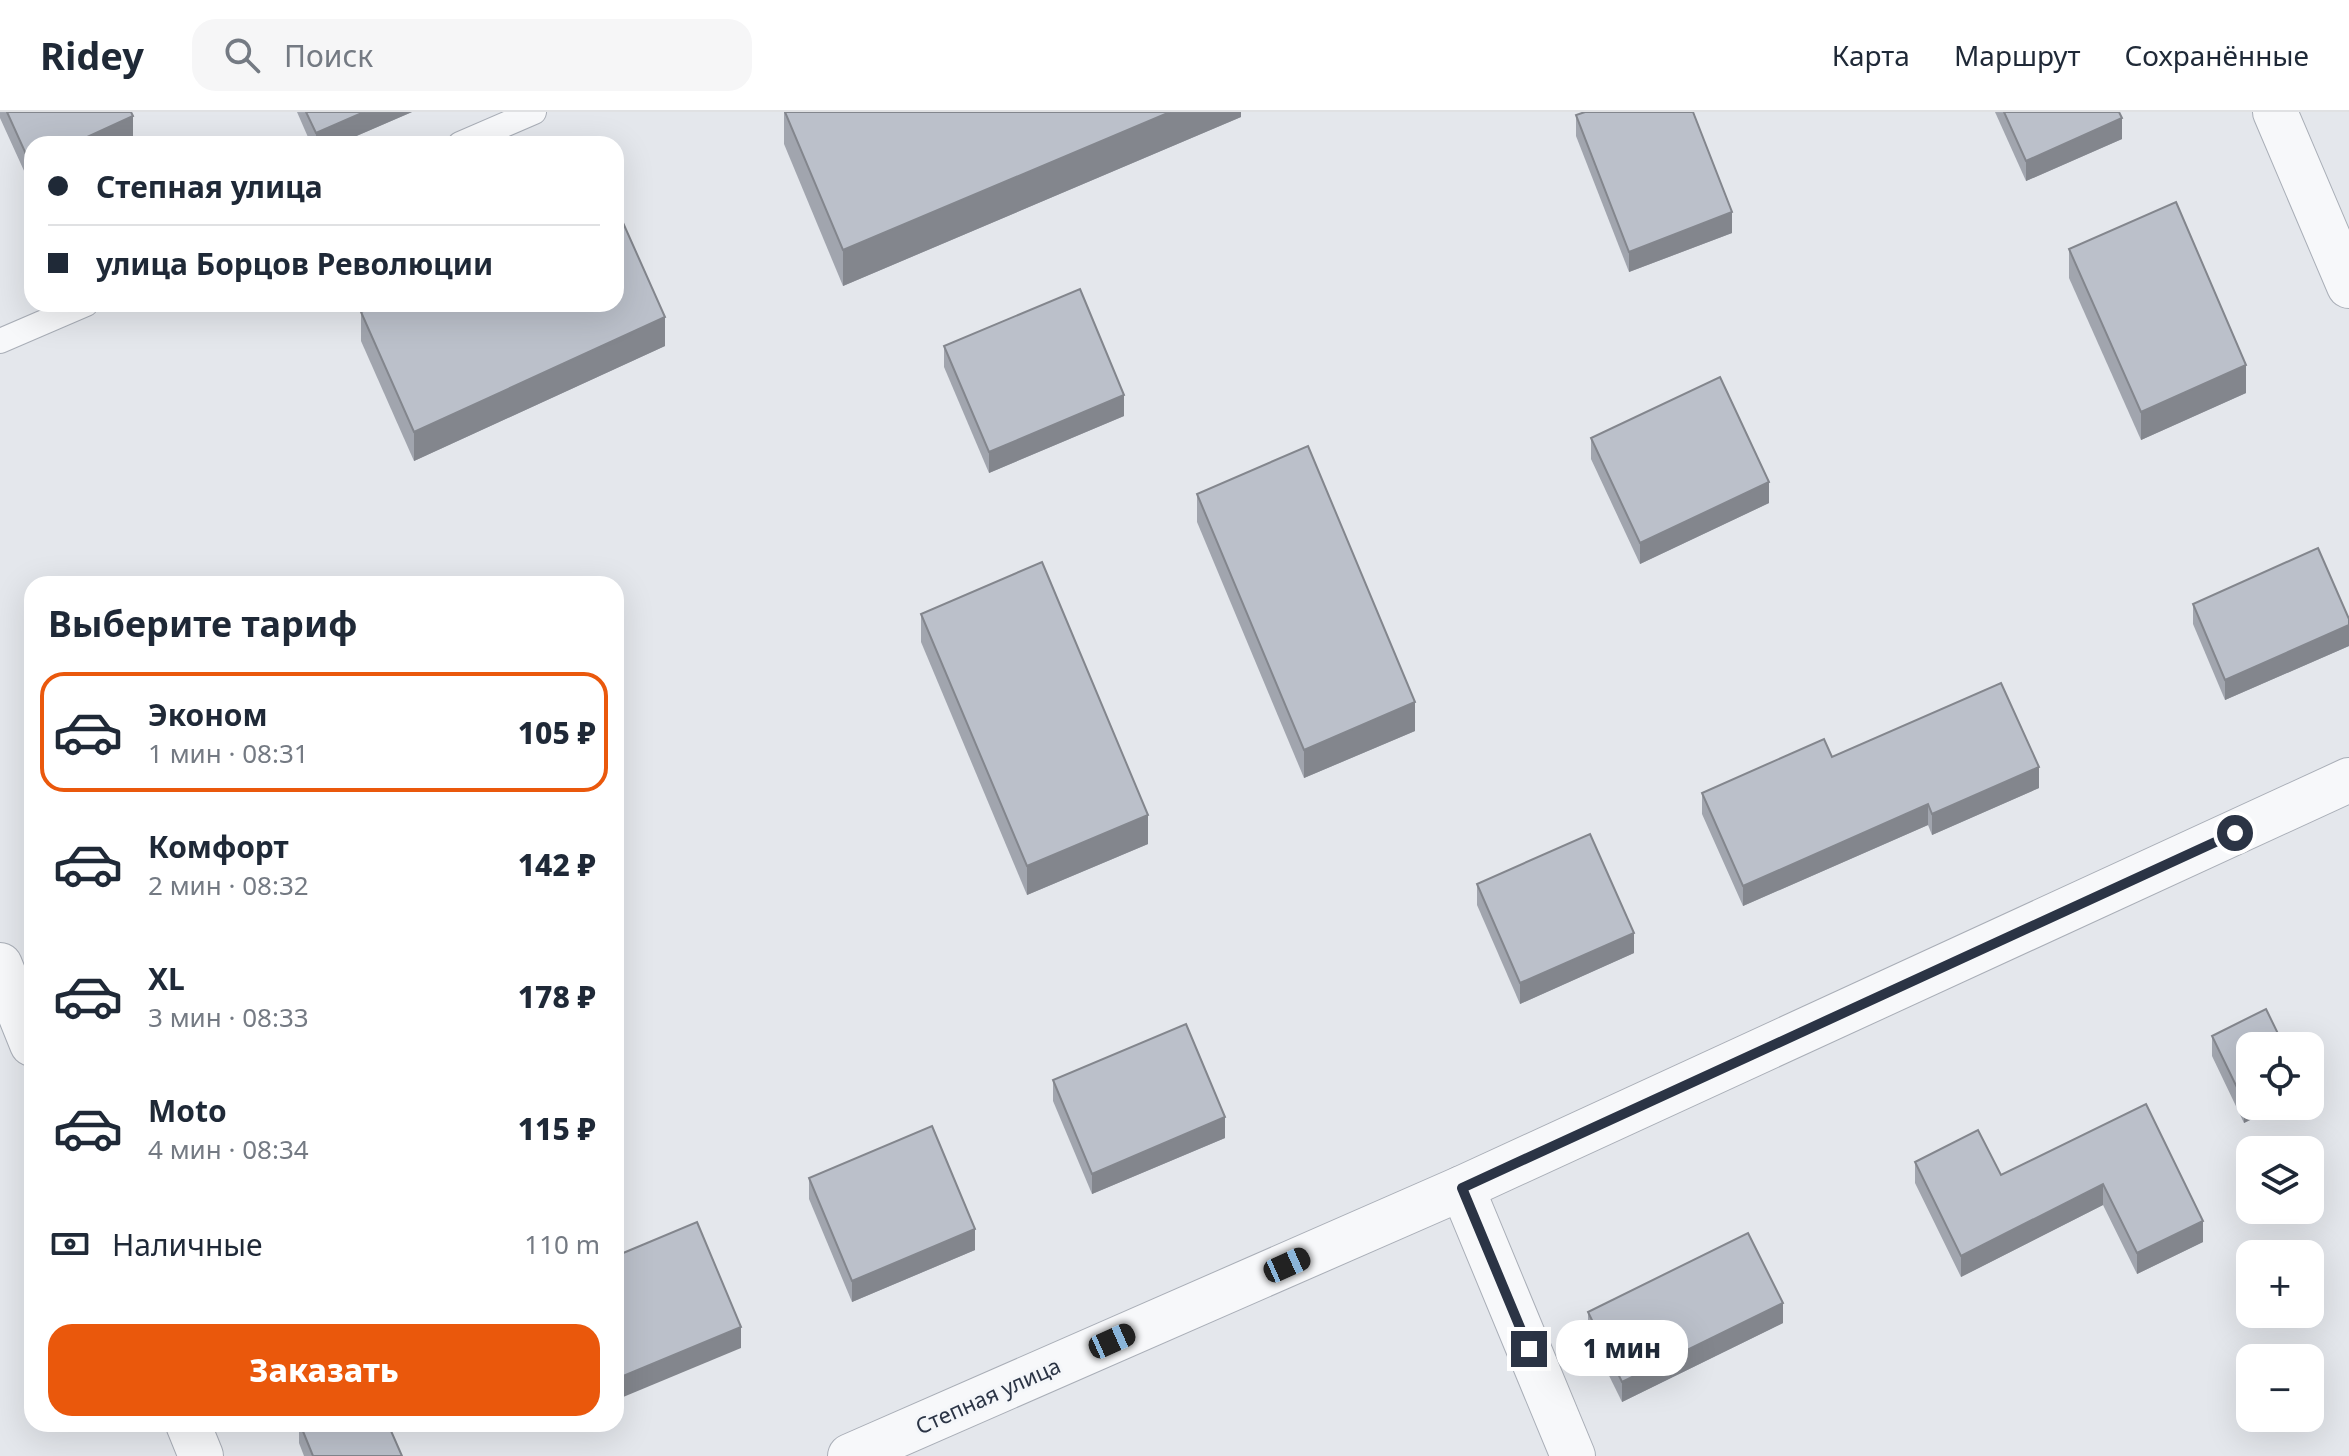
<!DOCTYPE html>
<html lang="ru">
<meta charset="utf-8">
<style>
:root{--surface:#fff;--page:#f6f6f7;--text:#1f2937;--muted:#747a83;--line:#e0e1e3;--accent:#ea580c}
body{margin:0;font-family:"Noto Sans",sans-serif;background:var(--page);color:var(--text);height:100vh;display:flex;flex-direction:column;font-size:30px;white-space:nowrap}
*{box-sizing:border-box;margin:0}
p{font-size:26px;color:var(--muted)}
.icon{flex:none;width:44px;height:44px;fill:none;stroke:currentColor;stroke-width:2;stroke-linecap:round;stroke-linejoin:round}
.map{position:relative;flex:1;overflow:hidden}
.panel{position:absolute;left:24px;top:464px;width:600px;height:856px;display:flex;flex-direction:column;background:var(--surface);border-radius:24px;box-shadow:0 8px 32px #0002}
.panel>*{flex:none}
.banner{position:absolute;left:24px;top:24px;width:600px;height:176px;border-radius:24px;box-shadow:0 8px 32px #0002;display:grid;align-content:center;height:176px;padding:0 24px;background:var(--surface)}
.tools{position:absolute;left:2236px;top:920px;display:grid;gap:16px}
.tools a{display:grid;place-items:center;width:88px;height:88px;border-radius:16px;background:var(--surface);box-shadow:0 8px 32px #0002;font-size:40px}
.end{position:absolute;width:36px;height:36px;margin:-18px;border:10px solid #2b3445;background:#fff;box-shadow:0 0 0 4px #fff}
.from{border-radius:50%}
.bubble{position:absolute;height:56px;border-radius:24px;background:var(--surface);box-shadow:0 8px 32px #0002;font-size:26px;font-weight:800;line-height:56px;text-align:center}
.car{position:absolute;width:24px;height:48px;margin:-24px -12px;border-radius:10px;box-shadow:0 0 6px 2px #0007;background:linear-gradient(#222 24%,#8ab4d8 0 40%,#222 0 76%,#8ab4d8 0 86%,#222 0)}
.banner b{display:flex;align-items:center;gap:28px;height:76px;font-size:30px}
.banner b+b{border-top:2px solid var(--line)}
.banner i{width:20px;height:20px;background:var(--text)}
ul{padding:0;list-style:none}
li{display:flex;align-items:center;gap:24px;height:120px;margin:0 16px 12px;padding:0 8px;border:4px solid transparent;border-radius:24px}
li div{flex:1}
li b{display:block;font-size:30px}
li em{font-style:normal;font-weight:800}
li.active{border-color:var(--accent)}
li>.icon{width:72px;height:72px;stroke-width:1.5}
h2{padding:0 24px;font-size:36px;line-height:96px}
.pay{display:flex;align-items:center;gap:20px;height:88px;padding:0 24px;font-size:30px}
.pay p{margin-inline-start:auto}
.primary-button{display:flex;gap:16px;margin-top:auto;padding:16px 24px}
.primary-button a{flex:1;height:92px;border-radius:24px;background:var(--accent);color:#fff;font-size:32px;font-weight:800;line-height:92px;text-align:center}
header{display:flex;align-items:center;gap:48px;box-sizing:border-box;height:112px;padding:0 40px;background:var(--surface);border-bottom:2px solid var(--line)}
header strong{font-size:38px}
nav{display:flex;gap:44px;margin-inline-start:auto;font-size:28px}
.search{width:560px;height:72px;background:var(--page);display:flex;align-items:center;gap:20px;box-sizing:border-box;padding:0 28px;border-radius:24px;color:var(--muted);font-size:30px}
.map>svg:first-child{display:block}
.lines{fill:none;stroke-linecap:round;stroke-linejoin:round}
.lane-casing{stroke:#a9aeb7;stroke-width:26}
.street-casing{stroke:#a9aeb7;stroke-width:46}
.lane{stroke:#f7f8fa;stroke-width:24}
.street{stroke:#f7f8fa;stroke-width:44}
.wall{fill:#a1a5ae}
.shaded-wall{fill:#83868d}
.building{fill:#bbc0ca;stroke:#83868d;stroke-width:2}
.route{stroke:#2b3445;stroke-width:10}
.labels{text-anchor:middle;stroke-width:6;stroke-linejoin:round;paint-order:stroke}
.street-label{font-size:22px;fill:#2b3445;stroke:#f4f6f9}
</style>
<header>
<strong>Ridey</strong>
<div class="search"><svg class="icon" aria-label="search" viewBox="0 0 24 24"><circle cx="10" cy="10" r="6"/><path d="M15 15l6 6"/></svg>Поиск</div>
<nav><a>Карта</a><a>Маршрут</a><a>Сохранённые</a></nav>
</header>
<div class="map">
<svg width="2349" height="1344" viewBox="0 0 2349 1344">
<rect width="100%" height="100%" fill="#e4e7ec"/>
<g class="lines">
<g class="lane-casing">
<g id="lane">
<polyline points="460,32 534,0"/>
<polyline points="0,229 86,192"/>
</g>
</g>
<g class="street-casing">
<g id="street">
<polyline points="2275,0 2349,174"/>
<polyline points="0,853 32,932"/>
<polyline points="1462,1076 1573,1344"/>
<polyline points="188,1312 201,1344"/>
<polyline points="850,1344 1462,1076 2349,668"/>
</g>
</g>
<use href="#lane" class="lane"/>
<use href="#street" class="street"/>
</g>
<g class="wall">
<polygon points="0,0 131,0 133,25 118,32 32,32 32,71 30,72 0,6"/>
<polygon points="297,0 412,0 338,32 311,32"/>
<polygon points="784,0 1241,0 1241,5 843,174 784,32"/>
<polygon points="1995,0 2119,0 2122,27 2026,69"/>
<polygon points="1576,3 1732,121 1629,160 1576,24"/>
<polygon points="2069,137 2246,281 2141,328 2069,166"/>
<polygon points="361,200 665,234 414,349 361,229"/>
<polygon points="944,234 1124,304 989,361 944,255"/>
<polygon points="1591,326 1769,391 1640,452 1591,347"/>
<polygon points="1197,382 1415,619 1304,666 1197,410"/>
<polygon points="2193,492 2349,507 2349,534 2225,588 2193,512"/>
<polygon points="921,502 1148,732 1027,783 921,530"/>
<polygon points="1832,645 2039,676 1932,723 1928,713 1743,794 1702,702 1702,681"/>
<polygon points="1477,772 1634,841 1520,892 1477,793"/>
<polygon points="2212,924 2250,994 2278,994 2244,1011 2212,944"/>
<polygon points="1053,968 1225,1026 1092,1082 1053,989"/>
<polygon points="2146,992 2203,1130 2137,1162 2103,1093 1961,1165 1915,1071 1915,1050 2001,1063"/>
<polygon points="809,1066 975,1138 852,1190 809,1087"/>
<polygon points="1588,1200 1783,1211 1622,1290 1588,1221"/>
<polygon points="299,1312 402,1344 304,1344 299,1331"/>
</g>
<g class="shaded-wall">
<polygon points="364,0 412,0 338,32 316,32 316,21"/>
<polygon points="1170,0 1241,0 1241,5 843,174 843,138"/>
<polygon points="133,4 133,25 118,32 72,32"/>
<polygon points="2122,6 2122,27 2026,69 2026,49"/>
<polygon points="32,50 32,71 30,72 30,51"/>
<polygon points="1732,100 1732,121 1629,160 1629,140"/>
<polygon points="665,205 665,234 414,349 414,320"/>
<polygon points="2246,253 2246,281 2141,328 2141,300"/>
<polygon points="1124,283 1124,304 989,361 989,340"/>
<polygon points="1769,370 1769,391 1640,452 1640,431"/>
<polygon points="2349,513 2349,534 2225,588 2225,568"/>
<polygon points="1415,590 1415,619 1304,666 1304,638"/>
<polygon points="2039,655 2039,676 1932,723 1932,702"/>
<polygon points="1928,692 1928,713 1743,794 1743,774"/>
<polygon points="1148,703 1148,732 1027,783 1027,754"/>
<polygon points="1634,821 1634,841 1520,892 1520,871"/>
<polygon points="2250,987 2250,994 2278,994 2244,1011 2244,990"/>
<polygon points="1225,1005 1225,1026 1092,1082 1092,1062"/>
<polygon points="2103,1072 2103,1093 1961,1165 1961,1144"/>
<polygon points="2203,1109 2203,1130 2137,1162 2137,1141"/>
<polygon points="975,1117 975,1138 852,1190 852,1169"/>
<polygon points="1783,1191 1783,1211 1622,1290 1622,1270"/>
<polygon points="741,1215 741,1236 616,1288 616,1267"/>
</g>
<g class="building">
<polygon points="7,0 131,0 133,4 72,32 32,32 32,50 30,51"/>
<polygon points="306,0 364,0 316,21"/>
<polygon points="785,0 1170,0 843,138"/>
<polygon points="1585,0 1693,0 1732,100 1629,140 1576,3"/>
<polygon points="2004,0 2119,0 2122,6 2026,49"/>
<polygon points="2176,90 2246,253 2141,300 2069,137"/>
<polygon points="616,95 665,205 414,320 361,200 379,192 616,192"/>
<polygon points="1080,177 1124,283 989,340 944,234"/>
<polygon points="1720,265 1769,370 1640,431 1591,326"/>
<polygon points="1308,334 1415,590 1304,638 1197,382"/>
<polygon points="2318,436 2349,507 2349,513 2225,568 2193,492"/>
<polygon points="1042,450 1148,703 1027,754 921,502"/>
<polygon points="2001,571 2039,655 1932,702 1928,692 1743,774 1702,681 1824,627 1832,645"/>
<polygon points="1590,722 1634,821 1520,871 1477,772"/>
<polygon points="2266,897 2284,934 2250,934 2250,987 2244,990 2212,924"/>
<polygon points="1186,912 1225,1005 1092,1062 1053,968"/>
<polygon points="2146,992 2203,1109 2137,1141 2103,1072 1961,1144 1915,1050 1978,1018 2001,1063"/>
<polygon points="932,1014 975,1117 852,1169 809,1066"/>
<polygon points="697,1110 741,1215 616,1267 616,1144"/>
<polygon points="1748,1121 1783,1191 1622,1270 1588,1200"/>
<polygon points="300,1312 388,1312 402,1344 313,1344"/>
</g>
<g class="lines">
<polyline class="route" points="1529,1237 1462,1076 2235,721"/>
</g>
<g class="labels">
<g class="street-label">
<text transform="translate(988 1284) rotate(-24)" y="8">Степная улица</text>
</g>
</g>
</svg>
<div class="tools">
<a><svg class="icon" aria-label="locate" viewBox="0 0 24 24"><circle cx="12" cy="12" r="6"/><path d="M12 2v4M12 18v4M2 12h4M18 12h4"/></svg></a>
<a><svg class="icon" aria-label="layers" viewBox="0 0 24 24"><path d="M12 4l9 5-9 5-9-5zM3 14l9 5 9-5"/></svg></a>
<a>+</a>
<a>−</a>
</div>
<i class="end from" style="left:2235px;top:721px"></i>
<i class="end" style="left:1529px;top:1237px"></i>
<div class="bubble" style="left:1556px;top:1208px;width:132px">1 мин</div>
<i class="car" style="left:1287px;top:1153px;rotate:66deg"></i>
<i class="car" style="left:1112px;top:1229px;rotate:66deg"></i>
<div class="banner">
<b><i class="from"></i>Степная улица</b>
<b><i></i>улица Борцов Революции</b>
</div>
<section class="panel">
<h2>Выберите тариф</h2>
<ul>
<li class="active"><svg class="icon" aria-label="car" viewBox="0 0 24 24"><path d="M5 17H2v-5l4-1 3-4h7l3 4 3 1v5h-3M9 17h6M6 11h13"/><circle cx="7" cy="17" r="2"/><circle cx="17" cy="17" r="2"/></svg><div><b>Эконом</b><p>1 мин · 08:31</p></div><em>105 ₽</em></li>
<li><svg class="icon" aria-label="car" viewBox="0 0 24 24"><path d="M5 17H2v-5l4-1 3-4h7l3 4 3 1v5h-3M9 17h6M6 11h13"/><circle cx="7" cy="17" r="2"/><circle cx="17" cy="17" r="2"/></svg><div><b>Комфорт</b><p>2 мин · 08:32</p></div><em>142 ₽</em></li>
<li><svg class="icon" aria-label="car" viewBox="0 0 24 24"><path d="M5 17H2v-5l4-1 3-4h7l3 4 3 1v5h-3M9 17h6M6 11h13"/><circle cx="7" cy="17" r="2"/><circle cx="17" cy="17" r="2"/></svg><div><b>XL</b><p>3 мин · 08:33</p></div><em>178 ₽</em></li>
<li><svg class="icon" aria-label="car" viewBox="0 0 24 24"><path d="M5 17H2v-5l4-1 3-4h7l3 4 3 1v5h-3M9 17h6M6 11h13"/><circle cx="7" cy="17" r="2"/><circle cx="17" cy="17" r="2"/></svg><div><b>Moto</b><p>4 мин · 08:34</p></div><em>115 ₽</em></li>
</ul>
<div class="pay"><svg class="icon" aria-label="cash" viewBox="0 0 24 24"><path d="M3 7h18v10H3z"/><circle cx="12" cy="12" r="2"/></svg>Наличные<p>110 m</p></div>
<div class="primary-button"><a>Заказать</a></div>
</section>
</div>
